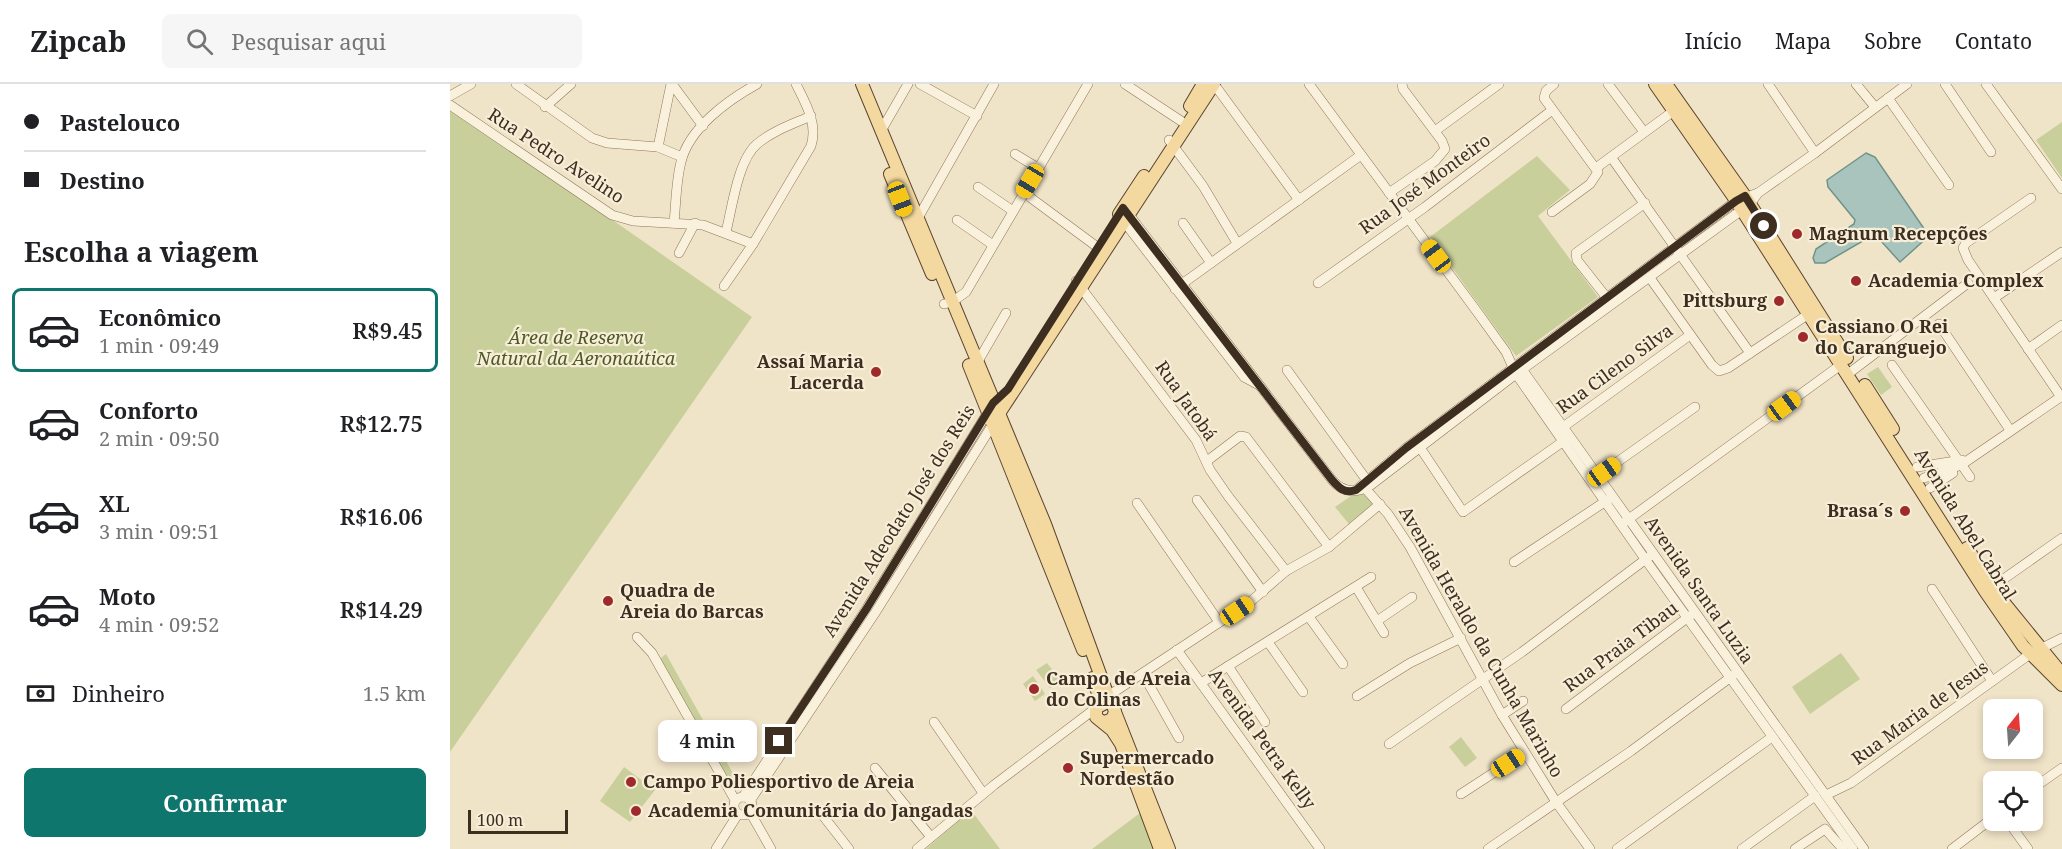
<!DOCTYPE html>
<html lang="pt">
<meta charset="utf-8">
<style>
:root{--surface:#fff;--page:#f6f6f6;--text:#202124;--muted:#757577;--line:#e0e0e0;--accent:#0f766e}
body{margin:0;font-family:"Noto Serif",serif;background:var(--page);color:var(--text);height:100vh;display:flex;flex-direction:column;font-size:22px;white-space:nowrap}
*{box-sizing:border-box;margin:0}
p{font-size:20px;color:var(--muted)}
.icon{flex:none;width:33px;height:33px;fill:none;stroke:currentColor;stroke-width:2;stroke-linecap:round;stroke-linejoin:round}
.map{position:relative;flex:1;overflow:hidden}
.drawer{display:flex;flex-direction:column;background:var(--surface);width:450px}
.drawer>*{flex:none}
.banner{display:grid;align-content:center;height:132px;padding:0 24px;background:var(--surface)}
.needle{width:39px;rotate:17deg}
.buttons{position:absolute;left:1533px;top:615px;display:grid;gap:12px}
.buttons a{display:grid;place-items:center;width:60px;height:60px;border-radius:9px;background:var(--surface);box-shadow:0 3px 9px #0003;font-size:30px}
.scale{position:absolute;left:18px;bottom:15px;width:100px;box-sizing:border-box;padding-left:6px;border:3px solid #3d2e20;border-top:0;font-size:16px;line-height:21px;white-space:nowrap;color:#3d2e20;-webkit-text-stroke:4px #f7eed8;paint-order:stroke}
.end{position:absolute;width:27px;height:27px;margin:-14px;border:8px solid #3d2e20;background:#fff;box-shadow:0 0 0 3px #fff}
.from{border-radius:50%}
.bubble{position:absolute;height:42px;border-radius:9px;background:var(--surface);box-shadow:0 3px 9px #0003;font-size:20px;font-weight:600;line-height:42px;text-align:center}
.car{position:absolute;width:18px;height:36px;margin:-18px -9px;border-radius:8px;box-shadow:0 0 4px 2px #0007;background:linear-gradient(#f5c518 24%,#345 0 40%,#f5c518 0 76%,#345 0 86%,#f5c518 0)}
.banner b{display:flex;align-items:center;gap:21px;height:57px;font-size:22px}
.banner b+b{border-top:2px solid var(--line)}
.banner i{width:15px;height:15px;background:var(--text)}
ul{padding:0;list-style:none}
li{display:flex;align-items:center;gap:18px;height:84px;margin:0 12px 9px;padding:0 12px;border:3px solid transparent;border-radius:9px}
li div{flex:1}
li b{display:block;font-size:22px}
li em{font-style:normal;font-weight:600}
li.active{border-color:var(--accent)}
li>.icon{width:54px;height:54px;stroke-width:1.5}
h2{padding:0 24px;font-size:27px;line-height:72px}
.pay{display:flex;align-items:center;gap:15px;height:66px;padding:0 24px;font-size:22px}
.pay p{margin-inline-start:auto}
.button{display:flex;gap:12px;margin-top:auto;padding:12px 24px}
.button a{flex:1;height:69px;border-radius:9px;background:var(--accent);color:#fff;font-size:24px;font-weight:600;line-height:69px;text-align:center}
header{display:flex;align-items:center;gap:36px;box-sizing:border-box;height:84px;padding:0 30px;background:var(--surface);border-bottom:2px solid var(--line)}
header strong{font-size:28px}
nav{display:flex;gap:33px;margin-inline-start:auto;font-size:21px}
.search{width:420px;height:54px;background:var(--page);display:flex;align-items:center;gap:15px;box-sizing:border-box;padding:0 21px;border-radius:9px;color:var(--muted);font-size:22px}
main{display:flex;flex:1;min-height:0}
.map>svg:first-child{display:block}
.green{fill:#c9cf9b}
.water{fill:#a9c4bc;stroke:#6f938a;stroke-width:1.5}
.lines{fill:none;stroke-linecap:round;stroke-linejoin:round}
.minor-casing{stroke:#8d765c;stroke-width:10}
.major-casing{stroke:#5b4430;stroke-width:14}
.minor{stroke:#faf1dc;stroke-width:9}
.major{stroke:#f3d9a0;stroke-width:12}
.route{stroke:#3d2e20;stroke-width:8}
.poi-dot{fill:#9e2a2b;stroke:#f7eed8;stroke-width:2}
.labels{text-anchor:middle;stroke-width:4.5;stroke-linejoin:round;paint-order:stroke}
.street-label{font-size:18px;fill:#3d2e20;stroke:#f7eed8}
.poi-label{font-size:18px;font-weight:bold;fill:#3d2e20;stroke:#f7eed8;text-anchor:start}
.park-label{font-size:18px;font-style:italic;fill:#4d5a26;stroke:#f7eed8}
</style>
<header>
<strong>Zipcab</strong>
<div class="search"><svg class="icon" aria-label="search" viewBox="0 0 24 24"><circle cx="10" cy="10" r="6"/><path d="M15 15l6 6"/></svg>Pesquisar aqui</div>
<nav><a>Início</a><a>Mapa</a><a>Sobre</a><a>Contato</a></nav>
</header>
<main>
<section class="drawer">
<div class="banner">
<b><i class="from"></i>Pastelouco</b>
<b><i></i>Destino</b>
</div>
<h2>Escolha a viagem</h2>
<ul>
<li class="active"><svg class="icon" aria-label="car" viewBox="0 0 24 24"><path d="M5 17H2v-5l4-1 3-4h7l3 4 3 1v5h-3M9 17h6M6 11h13"/><circle cx="7" cy="17" r="2"/><circle cx="17" cy="17" r="2"/></svg><div><b>Econômico</b><p>1 min · 09:49</p></div><em>R$9.45</em></li>
<li><svg class="icon" aria-label="car" viewBox="0 0 24 24"><path d="M5 17H2v-5l4-1 3-4h7l3 4 3 1v5h-3M9 17h6M6 11h13"/><circle cx="7" cy="17" r="2"/><circle cx="17" cy="17" r="2"/></svg><div><b>Conforto</b><p>2 min · 09:50</p></div><em>R$12.75</em></li>
<li><svg class="icon" aria-label="car" viewBox="0 0 24 24"><path d="M5 17H2v-5l4-1 3-4h7l3 4 3 1v5h-3M9 17h6M6 11h13"/><circle cx="7" cy="17" r="2"/><circle cx="17" cy="17" r="2"/></svg><div><b>XL</b><p>3 min · 09:51</p></div><em>R$16.06</em></li>
<li><svg class="icon" aria-label="car" viewBox="0 0 24 24"><path d="M5 17H2v-5l4-1 3-4h7l3 4 3 1v5h-3M9 17h6M6 11h13"/><circle cx="7" cy="17" r="2"/><circle cx="17" cy="17" r="2"/></svg><div><b>Moto</b><p>4 min · 09:52</p></div><em>R$14.29</em></li>
</ul>
<div class="pay"><svg class="icon" aria-label="cash" viewBox="0 0 24 24"><path d="M3 7h18v10H3z"/><circle cx="12" cy="12" r="2"/></svg>Dinheiro<p>1.5 km</p></div>
<div class="button"><a>Confirmar</a></div>
</section>
<div class="map">
<svg width="1612" height="765" viewBox="0 0 1612 765">
<rect width="100%" height="100%" fill="#f0e4c8"/>
<g class="green">
<polygon points="0,23 302,233 0,668"/>
<polygon points="1612,38 1612,94 1586,56"/>
<polygon points="1087,72 1120,106 1088,132 1148,213 1066,272 980,153"/>
<polygon points="1428,283 1442,303 1431,311 1417,290"/>
<polygon points="911,405 924,420 899,440 885,423"/>
<polygon points="1391,569 1410,595 1360,630 1342,603"/>
<polygon points="216,570 290,702 285,707 210,575"/>
<polygon points="597,579 611,597 600,604 586,586"/>
<polygon points="583,592 595,610 585,617 573,600"/>
<polygon points="1011,653 1027,674 1015,683 999,663"/>
<polygon points="174,683 205,706 180,738 150,717"/>
<polygon points="521,726 550,765 476,765"/>
<polygon points="690,729 704,765 642,765"/>
</g>
<polygon class="water" points="1416,69 1425,73 1479,152 1450,178 1431,157 1423,151 1375,179 1365,179 1363,174 1366,165 1404,140 1405,136 1378,103 1377,96"/>
<g class="lines">
<g class="minor-casing">
<g id="minor">
<polyline points="66,0 142,54 157,59 208,63 232,73"/>
<polyline points="222,0 253,42"/>
<polyline points="470,0 527,32"/>
<polyline points="675,0 731,37"/>
<polyline points="764,0 849,116"/>
<polyline points="859,0 1028,229 1056,268 1066,290 1195,475 1403,765"/>
<polyline points="1158,0 1194,48"/>
<polyline points="1318,0 1365,69"/>
<polyline points="1406,0 1425,23"/>
<polyline points="1495,0 1541,68"/>
<polyline points="1536,0 1612,105"/>
<polyline points="0,12 21,0"/>
<polyline points="1438,14 1499,101"/>
<polyline points="0,21 162,131 183,137 253,141 303,160"/>
<polyline points="95,23 121,0"/>
<polyline points="431,47 458,0"/>
<polyline points="985,47 1049,0"/>
<polyline points="719,56 753,102 787,159"/>
<polyline points="208,63 221,0"/>
<polyline points="565,70 588,84"/>
<polyline points="1161,73 1300,269"/>
<polyline points="1146,84 1229,23"/>
<polyline points="528,103 563,127"/>
<polyline points="939,109 985,77 995,65 992,57 953,5 952,0"/>
<polyline points="581,114 654,168"/>
<polyline points="1581,114 1516,159 1513,164 1518,176 1611,313"/>
<path d="M677,128l205,268c11,13 24,14 39,5l145,-111 234,-170 8,-11"/>
<polyline points="1102,128 1140,100 1148,88 1094,14 1096,7 1104,0"/>
<polyline points="468,134 544,0"/>
<polyline points="672,135 794,293 809,301"/>
<polyline points="507,136 543,161"/>
<path d="M224,139c2,-20 2,-42 7,-61 8,-34 47,-62 76,-78"/>
<polyline points="733,139 761,179"/>
<path d="M276,148c6,-24 12,-72 31,-88 15,-13 36,-20 54,-28"/>
<polyline points="229,169 245,139"/>
<polyline points="1200,194 1262,281 1269,287 1278,284 1363,227"/>
<polyline points="626,197 746,356 760,386 778,412 836,487"/>
<polyline points="868,199 975,123 1101,27"/>
<path d="M274,202l29,-42 58,-98c7,-22 -5,-42 -15,-62"/>
<polyline points="725,205 911,71"/>
<polyline points="1157,214 1127,176 1126,169 1195,119"/>
<polyline points="1544,214 1612,168"/>
<polyline points="494,220 502,218 516,208 638,0"/>
<polyline points="1489,240 1560,346"/>
<polyline points="1578,265 1612,241"/>
<polyline points="527,279 556,229"/>
<polyline points="1069,281 1414,765"/>
<polyline points="1442,281 1520,393"/>
<polyline points="837,286 918,398"/>
<polyline points="1398,290 1518,199"/>
<polyline points="1109,346 1240,251"/>
<polyline points="967,359 1013,428 1118,354"/>
<polyline points="757,377 790,352 796,353 879,463"/>
<polyline points="1467,383 1512,376"/>
<polyline points="1149,391 1245,323"/>
<polyline points="1474,394 1511,381 1612,312"/>
<polyline points="913,402 938,430 960,463 1052,631 1106,718 1140,765"/>
<polyline points="1480,404 1503,389"/>
<polyline points="906,406 956,364 1226,162 1286,117 1308,109 1365,69 1457,0"/>
<polyline points="747,416 813,508"/>
<polyline points="687,419 769,538"/>
<polyline points="1176,437 1392,280"/>
<polyline points="1064,478 1159,415"/>
<polyline points="906,503 934,549"/>
<polyline points="1482,505 1542,597"/>
<polyline points="1538,506 1612,454"/>
<polyline points="859,533 893,580"/>
<polyline points="927,537 962,513"/>
<polyline points="187,553 202,569 285,716"/>
<polyline points="818,558 853,608"/>
<polyline points="727,566 870,765"/>
<polyline points="778,582 815,638"/>
<polyline points="693,590 729,654"/>
<polyline points="751,599 921,493"/>
<polyline points="658,612 800,518 836,487 879,463 930,420"/>
<polyline points="907,612 960,579 1011,554"/>
<polyline points="1116,625 1241,531"/>
<polyline points="1052,631 1073,617"/>
<polyline points="484,638 533,709"/>
<polyline points="939,660 1072,568 1200,472"/>
<polyline points="425,684 481,753"/>
<polyline points="1582,705 1612,684"/>
<polyline points="1011,710 1074,669"/>
<polyline points="1376,711 1401,699 1580,570 1612,554"/>
<circle cx="293" cy="722" r="9"/>
<polyline points="293,713 417,524 538,328"/>
<polyline points="300,717 425,529 543,340"/>
<polyline points="300,728 321,765"/>
<polyline points="370,728 399,765"/>
<polyline points="1557,736 1578,765"/>
<polyline points="266,765 288,730"/>
<polyline points="467,765 544,701 646,624"/>
<polyline points="1038,765 1181,667 1285,590"/>
<polyline points="1167,765 1322,653"/>
<polyline points="1292,765 1365,712"/>
<polyline points="1345,765 1375,745 1393,765"/>
<polyline points="1502,765 1544,733"/>
</g>
</g>
<g class="major-casing">
<g id="major">
<polyline points="412,0 595,440 661,620"/>
<polyline points="1205,0 1283,112 1535,507 1573,562 1612,601"/>
<polyline points="1216,0 1295,112 1397,274"/>
<polyline points="740,22 753,0"/>
<polyline points="440,90 482,190"/>
<polyline points="669,130 694,92"/>
<polyline points="519,281 633,566"/>
<polyline points="1415,301 1443,345"/>
<polyline points="548,331 764,0"/>
<polyline points="1517,464 1555,520 1612,590"/>
<polyline points="643,594 651,619"/>
<polyline points="665,628 719,765"/>
<polyline points="654,638 662,635 665,628 663,621 657,618 646,624 646,633 662,646 671,660 710,765"/>
</g>
</g>
<use href="#minor" class="minor"/>
<use href="#major" class="major"/>
</g>
<g class="lines">
<path class="route" d="M329,657l88,-133 126,-205 15,-14 115,-181 209,272c7,8 13,14 24,10l50,-42 330,-247 9,-5 19,30"/>
</g>
<g class="poi-dot">
<circle cx="1347" cy="150" r="6"/>
<circle cx="1406" cy="197" r="6"/>
<circle cx="1329" cy="217" r="6"/>
<circle cx="1353" cy="253" r="6"/>
<circle cx="426" cy="288" r="6"/>
<circle cx="1455" cy="427" r="6"/>
<circle cx="158" cy="517" r="6"/>
<circle cx="584" cy="605" r="6"/>
<circle cx="618" cy="684" r="6"/>
<circle cx="181" cy="698" r="6"/>
<circle cx="186" cy="727" r="6"/>
</g>
<g class="labels">
<g class="street-label">
<text transform="translate(106 72) rotate(33)" y="6">Rua Pedro Avelino</text>
<text transform="translate(975 100) rotate(-36)" y="6">Rua José Monteiro</text>
<text transform="translate(1165 285) rotate(-36)" y="6">Rua Cileno Silva</text>
<text transform="translate(736 317) rotate(55)" y="6">Rua Jatobá</text>
<text transform="translate(449 437) rotate(-58)" y="6">Avenida Adeodato José dos Reis</text>
<text transform="translate(1515 440) rotate(58)" y="6">Avenida Abel Cabral</text>
<text transform="translate(1249 506) rotate(55)" y="6">Avenida Santa Luzia</text>
<text transform="translate(1031 558) rotate(60)" y="6">Avenida Heraldo da Cunha Marinho</text>
<text transform="translate(1171 563) rotate(-37)" y="6">Rua Praia Tibau</text>
<text transform="translate(1470 629) rotate(-36)" y="6">Rua Maria de Jesus</text>
<text transform="translate(812 655) rotate(54)" y="6">Avenida Petra Kelly</text>
</g>
<g class="poi-label">
<text x="1359" y="156">Magnum Recepções</text>
<text x="1418" y="203">Academia Complex</text>
<text x="1317" y="223" text-anchor="end">Pittsburg</text>
<text x="1365" y="249">Cassiano O Rei<tspan x="1365" dy="21">do Caranguejo</tspan></text>
<text x="414" y="284" text-anchor="end">Assaí Maria<tspan x="414" dy="21">Lacerda</tspan></text>
<text x="1443" y="433" text-anchor="end">Brasa´s</text>
<text x="170" y="513">Quadra de<tspan x="170" dy="21">Areia do Barcas</tspan></text>
<text x="596" y="601">Campo de Areia<tspan x="596" dy="21">do Colinas</tspan></text>
<text x="630" y="680">Supermercado<tspan x="630" dy="21">Nordestão</tspan></text>
<text x="193" y="704">Campo Poliesportivo de Areia</text>
<text x="198" y="733">Academia Comunitária do Jangadas</text>
</g>
<g class="park-label">
<text x="126" y="260">Área de Reserva<tspan x="126" dy="21">Natural da Aeronaútica</tspan></text>
</g>
</g>
</svg>
<div class="buttons">
<a><svg class="needle" viewBox="-14 -14 28 28"><path d="M0-13l5 13h-10z" fill="#e53935"/><path d="M0 13l5-13h-10z" fill="#757577"/></svg></a>
<a><svg class="icon" aria-label="locate" viewBox="0 0 24 24"><circle cx="12" cy="12" r="6"/><path d="M12 2v4M12 18v4M2 12h4M18 12h4"/></svg></a>
</div>
<div class="scale">100 m</div>
<i class="end from" style="left:1314px;top:142px"></i>
<i class="end" style="left:329px;top:657px"></i>
<div class="bubble" style="left:208px;top:636px;width:99px">4 min</div>
<i class="car" style="left:580px;top:97px;rotate:211deg"></i>
<i class="car" style="left:450px;top:115px;rotate:159deg"></i>
<i class="car" style="left:986px;top:172px;rotate:323deg"></i>
<i class="car" style="left:1334px;top:322px;rotate:54deg"></i>
<i class="car" style="left:1154px;top:388px;rotate:55deg"></i>
<i class="car" style="left:787px;top:527px;rotate:56deg"></i>
<i class="car" style="left:1058px;top:679px;rotate:57deg"></i>
</div>
</main>
